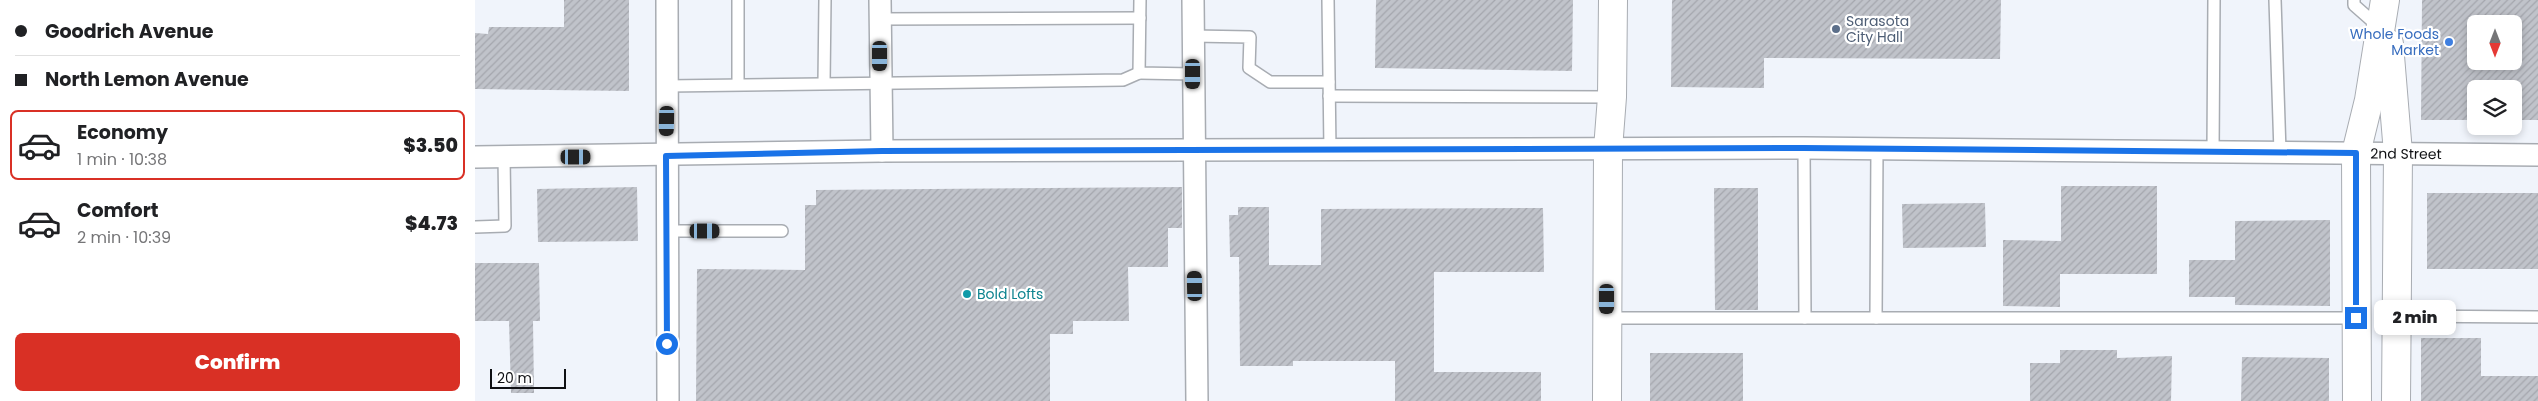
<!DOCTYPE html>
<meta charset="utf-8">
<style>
:root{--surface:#fff;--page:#f2f2f2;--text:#202124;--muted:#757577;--line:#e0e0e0;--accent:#d93025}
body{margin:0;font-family:Poppins,sans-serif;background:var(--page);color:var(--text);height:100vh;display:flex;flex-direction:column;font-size:19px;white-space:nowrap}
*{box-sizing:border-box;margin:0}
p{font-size:16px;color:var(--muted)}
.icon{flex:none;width:28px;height:28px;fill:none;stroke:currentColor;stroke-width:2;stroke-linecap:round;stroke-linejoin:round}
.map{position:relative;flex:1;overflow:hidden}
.side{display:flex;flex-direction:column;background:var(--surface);width:475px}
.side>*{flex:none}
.top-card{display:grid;align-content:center;height:110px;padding:0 15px;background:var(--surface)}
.needle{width:32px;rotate:180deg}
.fabs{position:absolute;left:1992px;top:15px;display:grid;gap:10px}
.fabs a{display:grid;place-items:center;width:55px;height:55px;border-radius:8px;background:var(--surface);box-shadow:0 2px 8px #0003;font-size:25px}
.scale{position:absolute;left:15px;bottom:12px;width:76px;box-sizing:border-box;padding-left:5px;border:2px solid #0f1013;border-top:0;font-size:14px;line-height:18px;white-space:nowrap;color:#0f1013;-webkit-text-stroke:4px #fff;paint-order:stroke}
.end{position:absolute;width:22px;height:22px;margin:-11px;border:6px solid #1a73e8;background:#fff;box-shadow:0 0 0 2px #fff}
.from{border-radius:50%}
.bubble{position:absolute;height:35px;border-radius:8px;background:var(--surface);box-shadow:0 2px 8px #0003;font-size:16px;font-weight:800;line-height:35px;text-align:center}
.car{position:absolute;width:15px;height:30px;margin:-15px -8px;border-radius:6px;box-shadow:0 0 4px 1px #0007;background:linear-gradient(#222 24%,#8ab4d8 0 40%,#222 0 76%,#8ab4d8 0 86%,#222 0)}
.top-card b{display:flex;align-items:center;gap:18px;height:48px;font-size:19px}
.top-card b+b{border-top:1px solid var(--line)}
.top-card i{width:12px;height:12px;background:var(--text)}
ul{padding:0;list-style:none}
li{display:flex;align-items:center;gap:15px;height:70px;margin:0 10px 8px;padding:0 5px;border:2px solid transparent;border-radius:8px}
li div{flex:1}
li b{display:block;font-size:19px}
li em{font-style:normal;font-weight:800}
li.active{border-color:var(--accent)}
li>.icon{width:45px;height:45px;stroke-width:1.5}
.button{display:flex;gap:10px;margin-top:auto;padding:10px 15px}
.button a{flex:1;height:58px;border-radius:8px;background:var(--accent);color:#fff;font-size:20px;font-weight:800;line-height:58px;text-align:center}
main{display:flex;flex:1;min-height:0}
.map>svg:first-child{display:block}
.building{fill:url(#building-hatch);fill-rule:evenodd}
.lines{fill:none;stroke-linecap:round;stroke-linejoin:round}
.service-casing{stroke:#a8acb2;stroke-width:14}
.minor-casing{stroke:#a8acb2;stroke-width:24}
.tertiary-casing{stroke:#a8acb2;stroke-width:30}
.service{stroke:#fff;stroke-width:11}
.minor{stroke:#fff;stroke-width:21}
.tertiary{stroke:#fff;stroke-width:28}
.route{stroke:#1a73e8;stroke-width:6}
.service-dot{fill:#5c6f8a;stroke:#fff;stroke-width:2}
.shop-dot{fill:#3f7fe0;stroke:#fff;stroke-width:2}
.culture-dot{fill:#0f9aa8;stroke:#fff;stroke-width:2}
.labels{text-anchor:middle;stroke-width:4.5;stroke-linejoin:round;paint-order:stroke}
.service-label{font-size:14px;fill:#4e5e75;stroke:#fff;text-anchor:start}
.shop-label{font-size:14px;fill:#366cbe;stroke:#fff;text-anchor:end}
.street-label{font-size:14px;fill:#0f1013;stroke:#fff}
.culture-label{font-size:14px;fill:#0d838f;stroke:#fff;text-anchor:start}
</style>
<main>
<section class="side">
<div class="top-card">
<b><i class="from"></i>Goodrich Avenue</b>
<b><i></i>North Lemon Avenue</b>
</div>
<ul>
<li class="active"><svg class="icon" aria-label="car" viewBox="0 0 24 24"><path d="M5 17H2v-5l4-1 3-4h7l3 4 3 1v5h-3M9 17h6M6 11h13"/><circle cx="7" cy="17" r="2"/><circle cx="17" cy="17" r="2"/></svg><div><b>Economy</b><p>1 min · 10:38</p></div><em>$3.50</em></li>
<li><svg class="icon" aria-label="car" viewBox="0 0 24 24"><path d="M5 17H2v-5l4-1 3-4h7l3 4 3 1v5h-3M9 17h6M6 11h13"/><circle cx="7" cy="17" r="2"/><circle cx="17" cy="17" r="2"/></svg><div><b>Comfort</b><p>2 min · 10:39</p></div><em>$4.73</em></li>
</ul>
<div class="button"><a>Confirm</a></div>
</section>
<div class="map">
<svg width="2063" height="401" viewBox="0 0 2063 401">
<defs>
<pattern id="building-hatch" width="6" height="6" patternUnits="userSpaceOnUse" patternTransform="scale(1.25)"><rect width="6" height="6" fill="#c0c3ca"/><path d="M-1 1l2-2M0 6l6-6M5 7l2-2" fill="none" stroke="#a4a6ad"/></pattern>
</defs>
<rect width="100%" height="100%" fill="#f0f4fb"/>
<g class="building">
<polygon points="89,0 154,0 154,91 0,89 0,33 13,34 14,27 89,27"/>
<polygon points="901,0 1098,0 1097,71 900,68"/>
<polygon points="1197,0 1526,0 1525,59 1289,58 1289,88 1196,87"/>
<path d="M1947,0h116v120h-24v-31h-38v31h-55zM2001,24h38v37h-38z"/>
<polygon points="1586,186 1682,186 1682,274 1585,274 1585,307 1528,306 1528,240 1586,241"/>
<polygon points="162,187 163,241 63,242 62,189"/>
<polygon points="707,187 707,228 693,228 693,267 653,267 654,321 598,321 598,334 575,334 575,401 221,401 222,269 330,270 330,205 341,205 341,190"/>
<polygon points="1239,188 1283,188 1283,310 1240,310"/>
<rect x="1952" y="193" width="111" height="76"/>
<polygon points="1510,203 1511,247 1428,248 1427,204"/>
<polygon points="763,207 794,207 794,265 846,265 846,209 1068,208 1069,272 959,272 959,372 1066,372 1066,401 920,401 920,361 818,361 818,366 765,366 764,257 755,257 754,215 763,215"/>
<polygon points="1855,220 1855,306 1760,305 1760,297 1714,297 1714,260 1760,260 1760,221"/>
<polygon points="0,263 64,263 65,321 58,321 59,393 36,393 34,321 0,321"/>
<polygon points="1946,338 2006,338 2006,376 2063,376 2063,401 1946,401"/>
<polygon points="1585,350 1642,350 1642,358 1697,356 1696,401 1555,401 1555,363 1585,363"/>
<rect x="1175" y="353" width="93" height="48"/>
<polygon points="1767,357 1854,358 1854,401 1766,401"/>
</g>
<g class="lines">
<g class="service-casing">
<g id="service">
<polyline points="263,0 263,84"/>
<polyline points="665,0 664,73 718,74"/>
<polyline points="853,0 855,150"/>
<polyline points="1800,0 1805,152"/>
<polyline points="1879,0 1879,5 1904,27"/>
<polyline points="405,19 665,18"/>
<polyline points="718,36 775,37 774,68 795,82 854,82"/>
<polyline points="349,83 350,0"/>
<polyline points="192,86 648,80 664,73"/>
<polyline points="854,96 1137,97"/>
<polyline points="1329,148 1330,318"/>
<polyline points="1738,151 1739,0"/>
<polyline points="0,227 30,226 29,157"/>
<polyline points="192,231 307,231"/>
<polyline points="1922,316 2063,317"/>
<polyline points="1132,318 1881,318"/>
<polyline points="1401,318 1402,148"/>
</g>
</g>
<g class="minor-casing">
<g id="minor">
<polyline points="192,0 193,401"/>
<polyline points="405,0 407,151"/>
<polyline points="718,0 722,401"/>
<path id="s1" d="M0,157l407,-6 922,-3 734,7"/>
</g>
</g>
<g class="tertiary-casing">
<g id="tertiary">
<polyline points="1914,44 1923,153 1921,401"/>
<polyline points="1132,401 1133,149 1137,97 1138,0"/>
<polyline points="1882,401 1881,153 1894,100 1910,0"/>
</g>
</g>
<use href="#service" class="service"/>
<use href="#minor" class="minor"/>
<use href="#tertiary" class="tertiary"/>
</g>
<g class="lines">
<polyline class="route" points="192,344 191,156 407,151 1329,148 1881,153 1881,318"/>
</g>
<circle class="service-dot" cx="1361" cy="29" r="5"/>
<circle class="shop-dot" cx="1974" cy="42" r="5"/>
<circle class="culture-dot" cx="492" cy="294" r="5"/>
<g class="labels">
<g class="service-label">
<text x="1371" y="26">Sarasota<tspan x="1371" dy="16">City Hall</tspan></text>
</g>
<g class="shop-label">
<text x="1964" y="39">Whole Foods<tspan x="1964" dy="16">Market</tspan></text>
</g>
<g class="street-label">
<text dy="5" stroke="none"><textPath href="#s1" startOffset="1931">2nd Street</textPath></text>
</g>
<g class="culture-label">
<text x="502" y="299">Bold Lofts</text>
</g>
</g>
</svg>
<div class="fabs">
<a><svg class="needle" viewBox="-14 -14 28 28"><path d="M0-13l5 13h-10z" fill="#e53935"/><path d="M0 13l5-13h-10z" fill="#757577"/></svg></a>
<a><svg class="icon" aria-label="layers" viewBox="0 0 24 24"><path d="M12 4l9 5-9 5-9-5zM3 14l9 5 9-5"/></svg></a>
</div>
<div class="scale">20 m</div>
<i class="end from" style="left:192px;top:344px"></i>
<i class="end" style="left:1881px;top:318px"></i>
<div class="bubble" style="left:1899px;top:300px;width:82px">2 min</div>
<i class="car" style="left:405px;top:56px;rotate:180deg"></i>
<i class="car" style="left:718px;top:74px;rotate:180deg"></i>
<i class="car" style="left:192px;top:121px;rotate:181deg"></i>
<i class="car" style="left:101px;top:157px;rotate:90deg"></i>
<i class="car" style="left:230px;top:231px;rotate:90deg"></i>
<i class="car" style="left:720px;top:286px;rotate:359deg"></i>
<i class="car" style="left:1132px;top:299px;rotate:180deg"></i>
</div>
</main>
